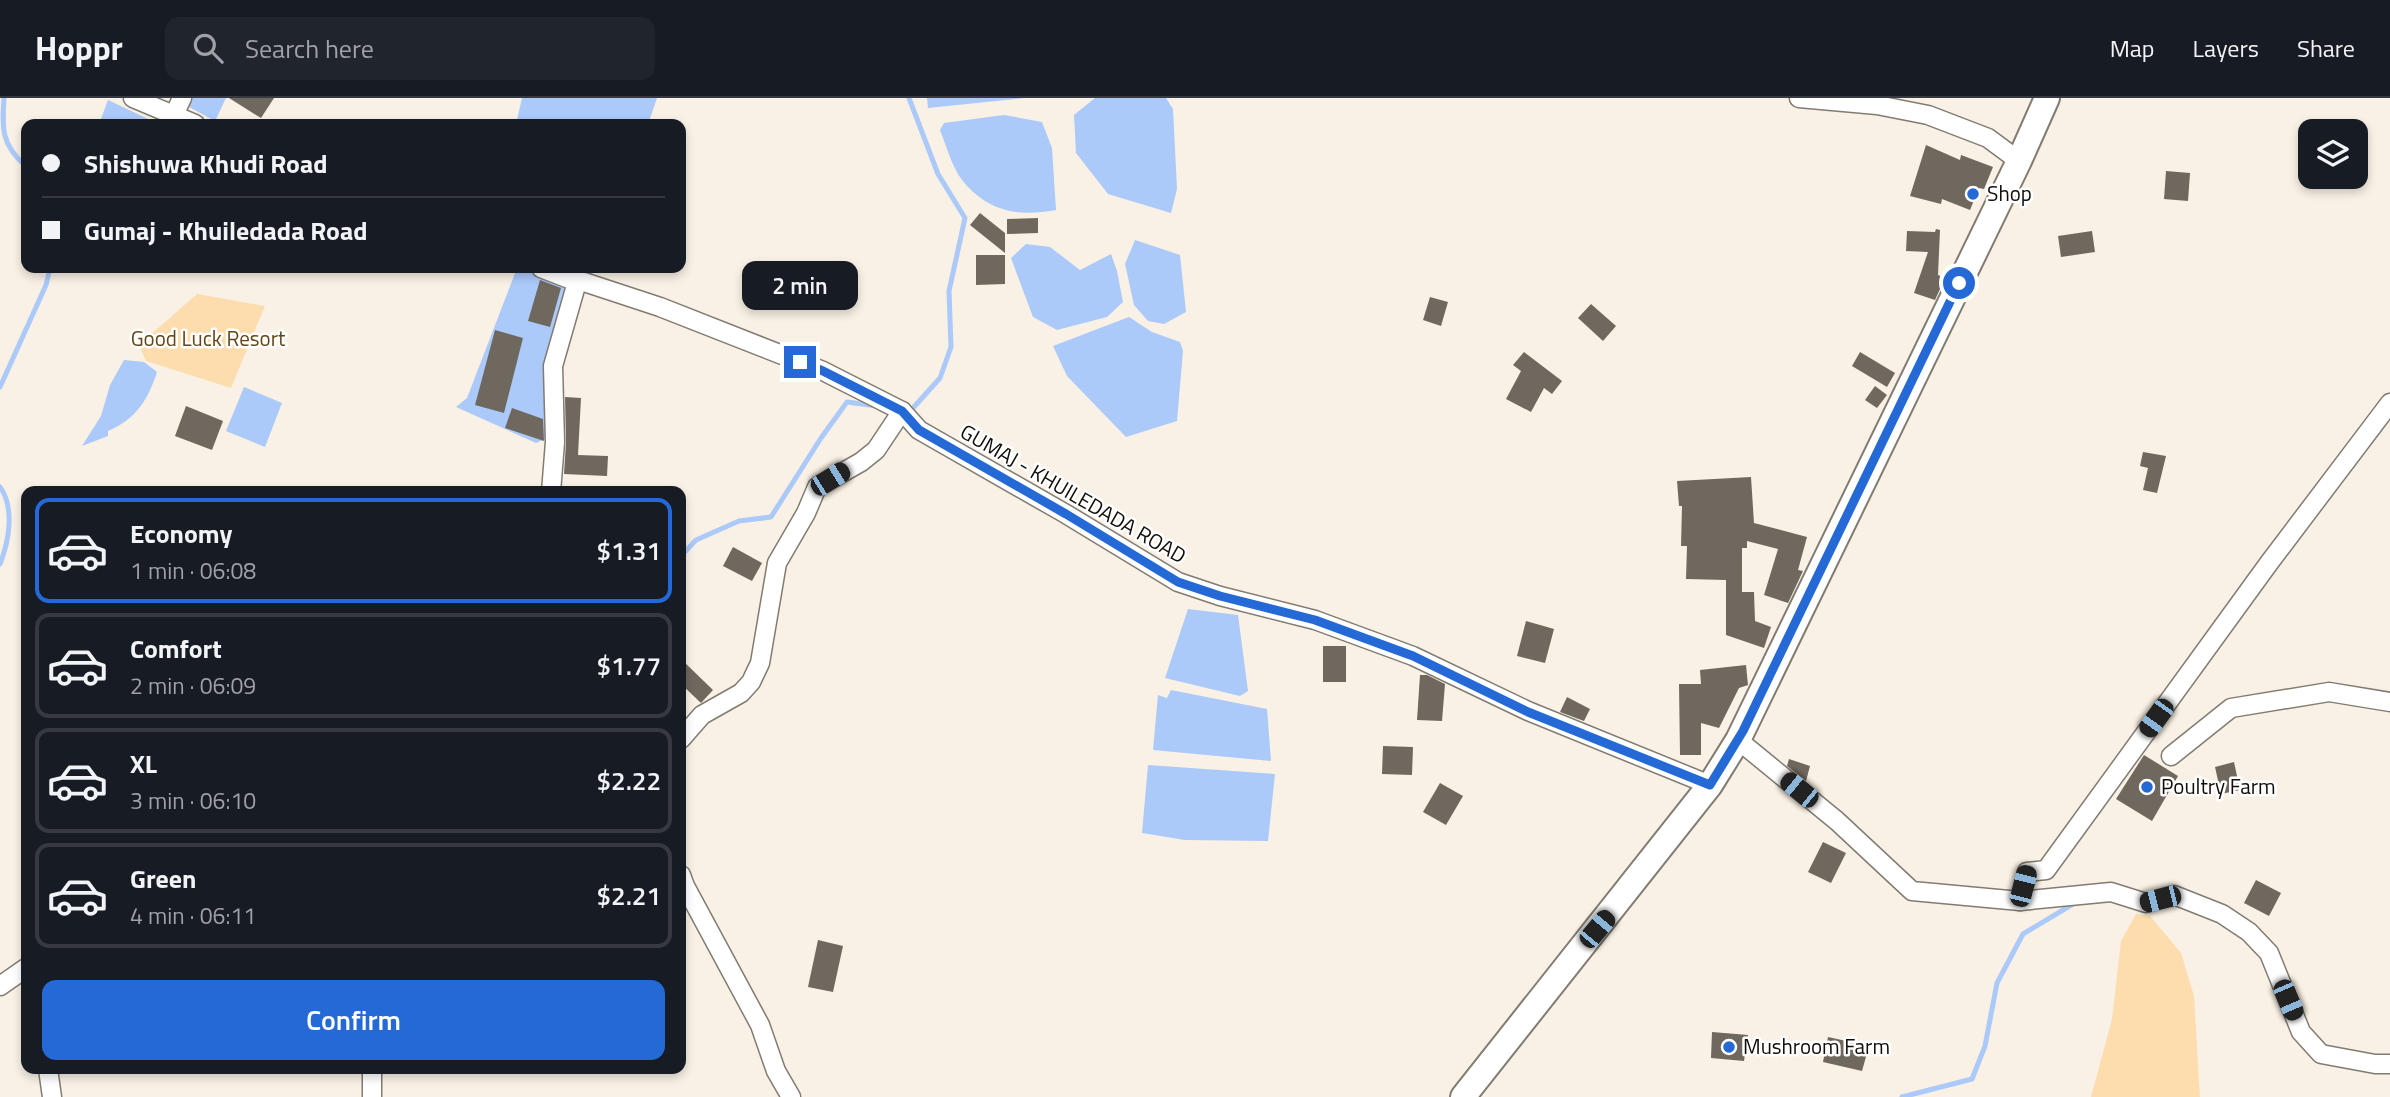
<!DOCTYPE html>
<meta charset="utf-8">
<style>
:root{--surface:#171b24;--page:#20242c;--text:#f1f3f6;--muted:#9ea1a6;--line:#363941;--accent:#2469d5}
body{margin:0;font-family:"Titillium Web",sans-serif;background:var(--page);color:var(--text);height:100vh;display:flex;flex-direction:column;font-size:26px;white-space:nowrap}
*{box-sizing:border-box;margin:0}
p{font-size:23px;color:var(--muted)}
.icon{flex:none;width:38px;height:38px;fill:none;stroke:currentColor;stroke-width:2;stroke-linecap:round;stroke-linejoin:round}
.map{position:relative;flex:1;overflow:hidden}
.sheet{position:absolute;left:21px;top:388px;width:665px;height:588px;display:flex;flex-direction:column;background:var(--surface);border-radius:14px;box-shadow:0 4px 10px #0003}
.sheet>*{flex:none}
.top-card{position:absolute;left:21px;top:21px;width:665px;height:154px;border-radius:14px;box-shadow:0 4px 10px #0003;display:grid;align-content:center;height:154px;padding:0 21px;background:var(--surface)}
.buttons{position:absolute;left:2298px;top:21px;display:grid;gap:14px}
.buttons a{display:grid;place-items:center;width:70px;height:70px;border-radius:14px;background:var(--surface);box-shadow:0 4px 10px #0003;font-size:35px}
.end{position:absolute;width:32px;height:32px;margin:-16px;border:9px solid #2469d5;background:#fff;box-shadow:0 0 0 4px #fff}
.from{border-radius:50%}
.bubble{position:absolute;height:49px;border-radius:14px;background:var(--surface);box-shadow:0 4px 10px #0003;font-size:23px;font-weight:600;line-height:49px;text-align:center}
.car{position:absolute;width:21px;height:42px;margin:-21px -10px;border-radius:9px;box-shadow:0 0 5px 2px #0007;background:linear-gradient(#222 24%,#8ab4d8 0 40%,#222 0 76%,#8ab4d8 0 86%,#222 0)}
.top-card b{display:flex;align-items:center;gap:24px;height:66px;font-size:26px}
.top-card b+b{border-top:2px solid var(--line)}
.top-card i{width:18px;height:18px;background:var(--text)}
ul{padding:12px 0 0;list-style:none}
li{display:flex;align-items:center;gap:21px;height:105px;margin:0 14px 10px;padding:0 7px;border:4px solid var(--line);border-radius:14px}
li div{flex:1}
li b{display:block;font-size:26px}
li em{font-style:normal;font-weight:600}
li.selected{border-color:var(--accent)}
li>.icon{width:63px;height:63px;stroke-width:1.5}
.button{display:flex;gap:14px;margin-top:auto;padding:14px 21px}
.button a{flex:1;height:80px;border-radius:14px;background:var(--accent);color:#fff;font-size:28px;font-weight:600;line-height:80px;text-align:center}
header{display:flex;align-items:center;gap:42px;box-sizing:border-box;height:98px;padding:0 35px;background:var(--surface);border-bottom:2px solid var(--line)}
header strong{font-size:33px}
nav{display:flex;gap:38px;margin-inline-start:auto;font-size:24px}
.search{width:490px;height:63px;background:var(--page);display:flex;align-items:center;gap:18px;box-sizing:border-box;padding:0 24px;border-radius:14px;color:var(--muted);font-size:26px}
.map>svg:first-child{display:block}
.green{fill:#fddcae}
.water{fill:#abc9f9}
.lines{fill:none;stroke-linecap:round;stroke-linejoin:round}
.stream{stroke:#abc9f9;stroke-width:5}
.building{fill:#6f685e}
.minor-casing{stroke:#827b71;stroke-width:21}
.secondary-casing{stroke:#827b71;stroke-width:28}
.minor{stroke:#fff;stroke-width:18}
.secondary{stroke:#fff;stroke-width:24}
.route{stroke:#2469d5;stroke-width:9}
.poi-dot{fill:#2469d5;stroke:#fff;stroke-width:2.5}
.labels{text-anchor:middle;stroke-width:5;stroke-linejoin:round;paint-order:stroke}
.poi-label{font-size:21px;fill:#110e0a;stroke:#fff;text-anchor:start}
.park-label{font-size:21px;fill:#634617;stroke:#fff}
.street-label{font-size:21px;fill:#110e0a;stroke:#fff}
</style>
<header>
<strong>Hoppr</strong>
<div class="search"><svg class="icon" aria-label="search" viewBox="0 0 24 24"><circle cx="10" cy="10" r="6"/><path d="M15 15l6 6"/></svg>Search here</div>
<nav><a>Map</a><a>Layers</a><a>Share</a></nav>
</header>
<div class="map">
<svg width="2390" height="999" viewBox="0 0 2390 999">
<rect width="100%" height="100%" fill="#f9f1e5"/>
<g class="green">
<polygon points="197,196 265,208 231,290 146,263 139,247"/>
<polygon points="2136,816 2150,818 2181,855 2194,898 2200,999 2091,999 2112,921 2121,843"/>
</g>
<g class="water">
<polygon points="191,0 226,0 215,23 189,9"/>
<polygon points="522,0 657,0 648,26 516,26"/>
<polygon points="927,0 1025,0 928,10"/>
<polygon points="1095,0 1166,0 1173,11 1177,91 1171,115 1108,96 1076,55 1074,17"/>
<polygon points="108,2 159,26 99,26"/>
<path d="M1004,17l38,7 10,26 4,62c-38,7 -68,2 -94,-30 -10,-13 -16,-35 -22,-50l4,-7z"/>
<polygon points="1135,142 1180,157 1186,214 1164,226 1148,223 1134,207 1125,166"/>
<polygon points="1026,146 1050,149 1080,172 1111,156 1117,173 1123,204 1107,219 1057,232 1033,219 1011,160"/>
<polygon points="517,170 595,170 558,246 556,336 536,345 456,309 467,300"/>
<polygon points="1129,219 1152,234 1180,244 1183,253 1177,323 1126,339 1067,278 1053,248"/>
<path d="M124,262l20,2 13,10c-9,28 -21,47 -49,59v5l-26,10 19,-30 9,-31z"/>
<polygon points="244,289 282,305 265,349 226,333"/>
<polygon points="1188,511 1238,517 1248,593 1240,598 1165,580"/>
<polygon points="1171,592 1267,611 1271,663 1153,652 1158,597 1167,600"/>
<polygon points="1148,667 1275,676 1268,743 1185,742 1142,735"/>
</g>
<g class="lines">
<g class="stream">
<path d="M4,0c-2,30 -3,47 22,68"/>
<polyline points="909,0 938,76 965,120 949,193 951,249 940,280 913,310"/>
<polyline points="0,289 46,187 50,170"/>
<path d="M0,389c15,21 9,54 0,77"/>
<polyline points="681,458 696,442 739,423 771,419 821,340 847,304 877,308"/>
<polyline points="1902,999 1972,981 1985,948 1997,885 2023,836 2078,803"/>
</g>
</g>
<g class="building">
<polygon points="229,0 274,0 261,20"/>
<polygon points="1926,47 1960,62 1961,57 1993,69 1984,91 1979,90 1970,112 1942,101 1941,106 1910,98"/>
<polygon points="2166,73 2190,75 2188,103 2164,101"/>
<polygon points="980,115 1005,135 1005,155 970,127"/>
<polygon points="1038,120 1038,135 1007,136 1007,121"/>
<polygon points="1936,131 1940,132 1938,177 1945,180 1935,202 1914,195 1928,154 1906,153 1907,133 1935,134"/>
<polygon points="2092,133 2095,154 2061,159 2058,138"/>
<polygon points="976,157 1005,157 1005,186 976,187"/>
<polygon points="540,182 561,190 550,229 528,223"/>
<polygon points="1430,199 1448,204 1441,228 1423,222"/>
<polygon points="1591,206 1616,228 1603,243 1578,220"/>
<polygon points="495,232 523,240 504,315 475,307"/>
<polygon points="1524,254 1562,283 1552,296 1544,290 1531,314 1506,301 1521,273 1513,267"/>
<polygon points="1860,254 1895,275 1887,289 1852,268"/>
<polygon points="1875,288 1887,297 1877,310 1865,302"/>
<polygon points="565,299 581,300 578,357 608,358 607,378 564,376 566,344"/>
<polygon points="186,308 223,323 212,352 175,338"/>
<polygon points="512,310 543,321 544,343 505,330"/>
<polygon points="2143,354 2166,358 2157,395 2143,392 2148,370 2140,368"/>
<polygon points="1751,379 1754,425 1807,439 1798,472 1803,473 1788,505 1764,497 1778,451 1747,443 1747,450 1742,450 1742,494 1754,494 1755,523 1771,529 1764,550 1726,537 1726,482 1686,481 1687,448 1681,448 1682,408 1679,408 1677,383"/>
<polygon points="733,449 762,465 752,483 723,468"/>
<polygon points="1526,523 1554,531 1545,565 1517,558"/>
<rect x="1323" y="548" width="23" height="36"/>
<polygon points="681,561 713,592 701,605 681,586"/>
<polygon points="1746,567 1748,587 1739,590 1719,630 1701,625 1701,657 1680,657 1679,586 1701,586 1700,572"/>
<polygon points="1420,577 1427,577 1445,586 1442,623 1417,622"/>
<polygon points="1567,599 1590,611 1584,623 1560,614"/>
<polygon points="1383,648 1413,649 1412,677 1382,676"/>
<polygon points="2144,657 2178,678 2152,723 2116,701"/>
<polygon points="1789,661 1810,668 1806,683 1787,668"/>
<polygon points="2234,664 2240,692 2221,696 2215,669"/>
<polygon points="1440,685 1463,698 1446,727 1423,714"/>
<polygon points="1823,744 1846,755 1831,785 1808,774"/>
<polygon points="2256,782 2281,795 2269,818 2244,805"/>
<polygon points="818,842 843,848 833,894 808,889"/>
<polygon points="1712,934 1748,937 1744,963 1711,960"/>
<polygon points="1828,939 1869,948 1862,973 1823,964"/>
</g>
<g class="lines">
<g class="minor-casing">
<g id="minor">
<polyline points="133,0 195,26"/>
<polyline points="1799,0 1877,7 1928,17 1988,40 2019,63"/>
<polyline points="174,17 182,0"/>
<polyline points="541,170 577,184 584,184 660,209 823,273 902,313 919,332 1066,416 1178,484 1220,498 1315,522 1413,558 1528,613 1710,687"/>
<polyline points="551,394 555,344 553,268 577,184"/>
<polyline points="681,641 702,617 741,595 751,584 760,565 777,465 806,415 817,389 861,364 876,352 902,313"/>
<polyline points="1738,642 1837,723 1912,793 2020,803 2111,794 2146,805 2174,797 2222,816 2249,834 2269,855 2301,934 2321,956 2375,966 2390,966"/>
<polyline points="2171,658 2231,610 2329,594 2390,604"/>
<polyline points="681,777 685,788 760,927 776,973 791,999"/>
<polyline points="2020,803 2027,774 2046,772 2269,465 2390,305"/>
<polyline points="0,888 26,870"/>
<polyline points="48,971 52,999"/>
<polyline points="372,971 372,999"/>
</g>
</g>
<g class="secondary-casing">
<polyline id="secondary" points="1463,999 1710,687 1738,642 2019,63 2047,0"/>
</g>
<use href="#minor" class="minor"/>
<use href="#secondary" class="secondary"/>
</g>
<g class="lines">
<polyline class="route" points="800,264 823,273 902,313 919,332 1066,416 1178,484 1220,498 1315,522 1413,558 1528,614 1710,687 1743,633 1959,185"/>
</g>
<g class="poi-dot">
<circle cx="1973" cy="96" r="7"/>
<circle cx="2147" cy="689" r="7"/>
<circle cx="1729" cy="949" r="7"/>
</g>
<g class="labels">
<g class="poi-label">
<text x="1987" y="103">Shop</text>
<text x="2161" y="696">Poultry Farm</text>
<text x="1743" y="956">Mushroom Farm</text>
</g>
<g class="park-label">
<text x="208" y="248">Good Luck Resort</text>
</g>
<g class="street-label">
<text transform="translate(1073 396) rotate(30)" y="7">GUMAJ - KHUILEDADA ROAD</text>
</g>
</g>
</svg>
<div class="buttons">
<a><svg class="icon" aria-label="layers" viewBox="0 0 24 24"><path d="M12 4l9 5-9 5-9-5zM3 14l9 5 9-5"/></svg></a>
</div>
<i class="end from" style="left:1959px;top:185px"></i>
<i class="end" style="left:800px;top:264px"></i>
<div class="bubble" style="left:742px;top:163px;width:116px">2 min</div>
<i class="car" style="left:830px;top:381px;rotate:58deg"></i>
<i class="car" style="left:2156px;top:620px;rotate:216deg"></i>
<i class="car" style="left:1799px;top:692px;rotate:309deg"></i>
<i class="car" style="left:2023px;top:788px;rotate:14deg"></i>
<i class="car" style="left:2160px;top:801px;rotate:256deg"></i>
<i class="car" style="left:1597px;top:831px;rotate:40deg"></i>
<i class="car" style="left:2288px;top:902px;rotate:157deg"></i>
<div class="top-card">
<b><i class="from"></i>Shishuwa Khudi Road</b>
<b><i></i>Gumaj - Khuiledada Road</b>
</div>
<section class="sheet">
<ul>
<li class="selected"><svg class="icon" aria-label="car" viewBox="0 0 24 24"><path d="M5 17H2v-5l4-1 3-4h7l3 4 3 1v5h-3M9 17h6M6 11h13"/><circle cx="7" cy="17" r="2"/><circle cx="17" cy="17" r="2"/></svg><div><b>Economy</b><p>1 min · 06:08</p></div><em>$1.31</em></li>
<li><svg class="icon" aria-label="car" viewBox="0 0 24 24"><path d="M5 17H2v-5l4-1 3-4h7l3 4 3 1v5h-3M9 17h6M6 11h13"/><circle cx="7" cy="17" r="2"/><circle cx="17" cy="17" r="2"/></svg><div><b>Comfort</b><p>2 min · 06:09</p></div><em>$1.77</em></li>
<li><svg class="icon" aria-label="car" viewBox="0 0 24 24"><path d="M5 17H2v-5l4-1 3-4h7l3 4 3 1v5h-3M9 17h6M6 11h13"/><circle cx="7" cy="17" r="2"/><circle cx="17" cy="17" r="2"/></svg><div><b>XL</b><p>3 min · 06:10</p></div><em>$2.22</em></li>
<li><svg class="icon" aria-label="car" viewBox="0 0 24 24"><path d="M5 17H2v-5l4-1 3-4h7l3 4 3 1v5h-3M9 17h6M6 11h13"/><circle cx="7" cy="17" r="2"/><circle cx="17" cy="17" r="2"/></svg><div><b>Green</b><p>4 min · 06:11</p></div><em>$2.21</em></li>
</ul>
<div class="button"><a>Confirm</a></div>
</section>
</div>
